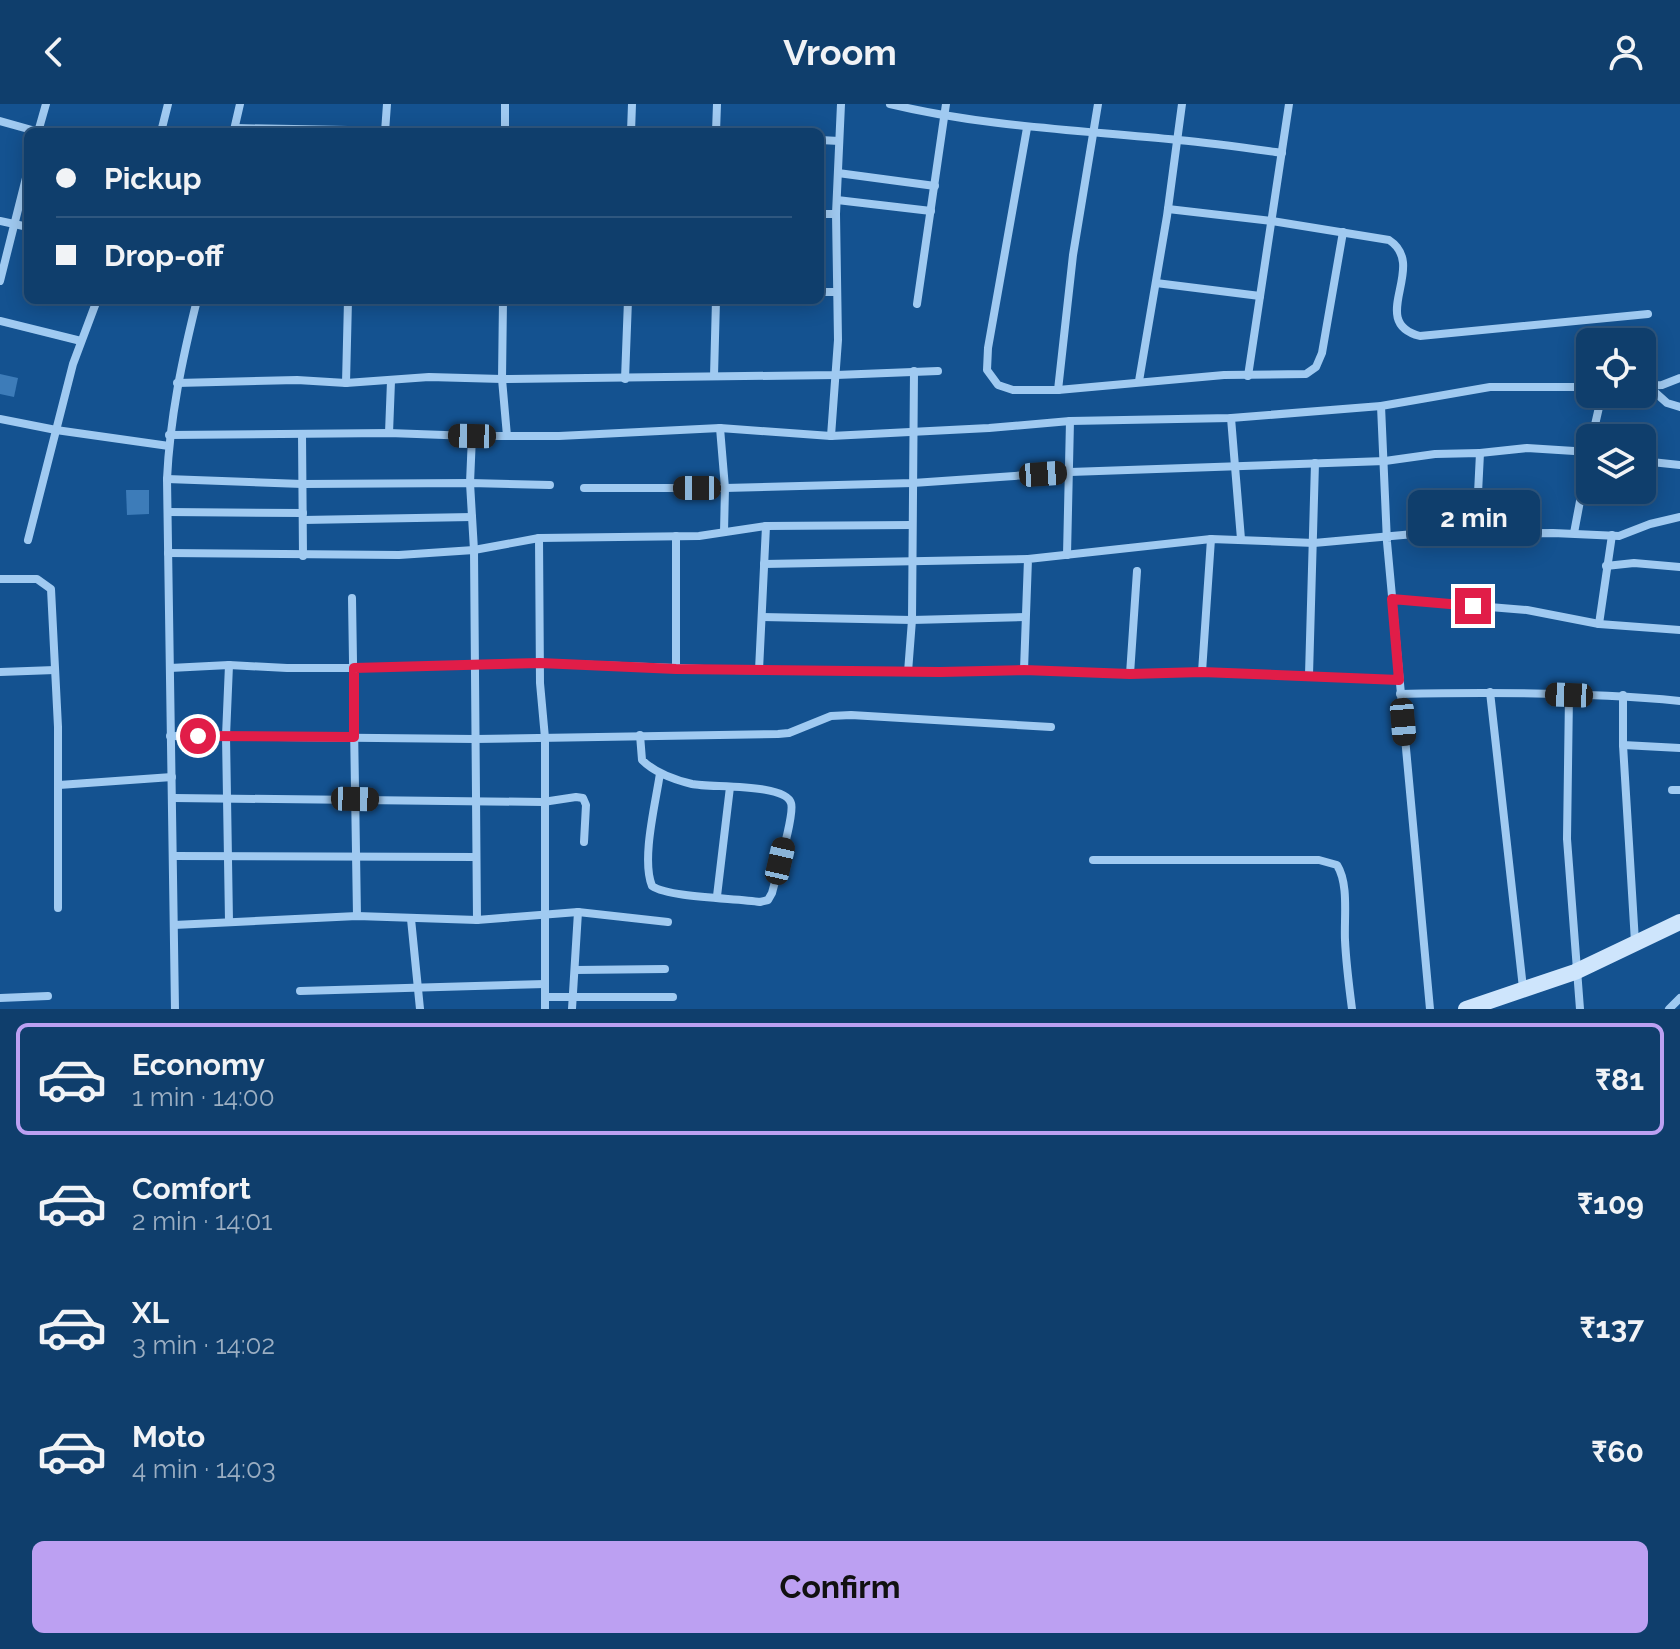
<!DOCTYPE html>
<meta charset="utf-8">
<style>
:root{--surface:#0f3e6c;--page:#184572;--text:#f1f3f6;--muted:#9baec2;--line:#2f577f;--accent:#bca0f2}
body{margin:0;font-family:Raleway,sans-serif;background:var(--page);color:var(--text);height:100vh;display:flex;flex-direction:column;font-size:30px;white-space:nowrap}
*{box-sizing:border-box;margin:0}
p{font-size:26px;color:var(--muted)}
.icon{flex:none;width:44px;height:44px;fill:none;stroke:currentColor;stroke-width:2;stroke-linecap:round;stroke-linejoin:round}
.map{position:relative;height:905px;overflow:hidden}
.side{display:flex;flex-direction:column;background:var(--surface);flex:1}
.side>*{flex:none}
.guide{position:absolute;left:24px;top:24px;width:800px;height:176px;border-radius:12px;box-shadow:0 4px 20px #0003,0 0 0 2px var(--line);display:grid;align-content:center;height:176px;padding:0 32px;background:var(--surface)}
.tools{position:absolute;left:1576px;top:224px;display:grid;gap:16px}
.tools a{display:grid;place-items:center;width:80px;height:80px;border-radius:12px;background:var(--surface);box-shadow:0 4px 20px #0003,0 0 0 2px var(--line);font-size:40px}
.end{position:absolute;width:36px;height:36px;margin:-18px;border:10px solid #e11d48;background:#fff;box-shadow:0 0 0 4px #fff}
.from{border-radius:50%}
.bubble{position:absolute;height:56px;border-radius:12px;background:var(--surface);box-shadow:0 4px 20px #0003,0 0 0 2px var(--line);font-size:26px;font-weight:700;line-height:56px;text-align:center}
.car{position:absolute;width:24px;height:48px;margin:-24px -12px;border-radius:10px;box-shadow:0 0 6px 2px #0007;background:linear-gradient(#222 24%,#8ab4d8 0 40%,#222 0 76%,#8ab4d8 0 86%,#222 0)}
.guide b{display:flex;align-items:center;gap:28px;height:76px;font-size:30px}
.guide b+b{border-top:2px solid var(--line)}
.guide i{width:20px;height:20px;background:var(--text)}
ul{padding:14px 0 0;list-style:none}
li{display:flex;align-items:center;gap:24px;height:112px;margin:0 16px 12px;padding:0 16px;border:4px solid transparent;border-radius:12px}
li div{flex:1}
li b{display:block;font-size:30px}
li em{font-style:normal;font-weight:700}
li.on{border-color:var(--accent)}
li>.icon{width:72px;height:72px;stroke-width:1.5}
.button{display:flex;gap:16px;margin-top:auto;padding:16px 32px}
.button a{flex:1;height:92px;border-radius:12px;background:var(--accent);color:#111;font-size:32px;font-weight:700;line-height:92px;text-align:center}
header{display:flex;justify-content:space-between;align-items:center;height:104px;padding:0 32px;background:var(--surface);font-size:36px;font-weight:700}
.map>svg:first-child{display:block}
.building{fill:#3d7cb9}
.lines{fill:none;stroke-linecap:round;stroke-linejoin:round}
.minor{stroke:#a0caf1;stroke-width:8}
.secondary{stroke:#cee5fc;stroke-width:16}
.route{stroke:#e11d48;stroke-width:10}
</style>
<header><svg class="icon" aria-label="back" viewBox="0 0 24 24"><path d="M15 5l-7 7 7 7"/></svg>Vroom<svg class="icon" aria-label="person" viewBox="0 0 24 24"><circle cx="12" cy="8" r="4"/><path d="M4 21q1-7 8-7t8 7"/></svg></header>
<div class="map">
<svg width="1680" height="905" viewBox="0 0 1680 905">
<rect width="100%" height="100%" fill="#145290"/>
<g class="building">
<polygon points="0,270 18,274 14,293 0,290"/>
<polygon points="126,386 149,386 149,410 127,411"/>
</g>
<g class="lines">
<g class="minor">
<path d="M890,0c95,23 191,26 288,36 35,3 69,8 104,13"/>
<polyline points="0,17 39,28"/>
<polyline points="235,24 455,28"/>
<polyline points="1027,24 988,244 987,266 998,281 1013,286 1058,286 1224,271 1306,270 1316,263 1322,249 1343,128"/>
<polyline points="234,26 240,0"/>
<polyline points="38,28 46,0"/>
<polyline points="161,28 168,0"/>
<polyline points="385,28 387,0"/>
<polyline points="505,28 505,0"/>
<polyline points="631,28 632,0"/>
<polyline points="716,28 717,0"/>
<polyline points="820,36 839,37"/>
<polyline points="838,69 935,82"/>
<polyline points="837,96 931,107"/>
<path d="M1168,105l104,12 117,19c40,26 -23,82 31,96l228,-22"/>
<polyline points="820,110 836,110"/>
<polyline points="0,117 28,123"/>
<polyline points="0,177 28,66"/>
<polyline points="1156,179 1260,192"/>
<polyline points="820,188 837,188"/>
<polyline points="503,196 502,275 507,332"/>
<polyline points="917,200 946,0"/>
<polyline points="0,217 81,237"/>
<polyline points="714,272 716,196"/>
<polyline points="1248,272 1289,0"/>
<polyline points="625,275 628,196"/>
<polyline points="1139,277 1167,112 1182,0"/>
<polyline points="177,279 297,276 346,279 429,273 502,275 836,271 938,267"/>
<polyline points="346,279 348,196"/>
<polyline points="1642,282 1662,281 1680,274"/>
<polyline points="1648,282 1667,299 1680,303"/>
<polyline points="1058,286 1073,151 1098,0"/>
<polyline points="1381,302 1387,438 1430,905"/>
<polyline points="1231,314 1241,435"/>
<polyline points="0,315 56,326 169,342"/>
<polyline points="720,324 725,384 724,428"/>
<polyline points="389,329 391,277"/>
<polyline points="302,330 303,452"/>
<polyline points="169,331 389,329 472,332 559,332 720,324 831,332 989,324 1070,317 1231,314 1381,302 1490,283 1590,283"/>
<polyline points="472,332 470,379 474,446 477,816"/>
<polyline points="831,332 838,236 836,110 841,0"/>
<polyline points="1592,334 1602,290"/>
<polyline points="1480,349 1527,344 1590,348"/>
<polyline points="1642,357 1680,361"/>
<polyline points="167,375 302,380 470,379 550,381"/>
<polyline points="584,384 725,384 913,379 1070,368 1385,357 1435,350 1480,349 1476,430"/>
<polyline points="168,408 303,409"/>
<polyline points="303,416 472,413"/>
<polyline points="1574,429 1590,344"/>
<polyline points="539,434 540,579 545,634 545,905"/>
<polyline points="28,436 73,260 97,196"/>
<polyline points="168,449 399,451 474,446 539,434 699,432 766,422 912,421"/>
<polyline points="1067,451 1070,317"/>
<polyline points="764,460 1028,455"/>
<polyline points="1606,462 1634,459 1680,463"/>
<polyline points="0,475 37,475 51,485 58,623 58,804"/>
<polyline points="352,494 357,812"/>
<polyline points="1392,495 1527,506 1599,520 1680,526"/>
<polyline points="762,513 912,516 1025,513"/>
<polyline points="1599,520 1612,431"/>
<polyline points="229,561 226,632 229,817"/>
<polyline points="170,564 229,561 287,564 354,564 540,559 731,566 940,568 1024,566 1130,570 1202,568 1399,576"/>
<polyline points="676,565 676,432"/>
<polyline points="759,566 766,422"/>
<polyline points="1024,566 1028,455 1211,435 1314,439 1414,430 1553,429 1619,432 1650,420 1680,413"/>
<polyline points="0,568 55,566"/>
<polyline points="908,568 912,516 914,267"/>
<polyline points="1202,568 1211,435"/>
<polyline points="1130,570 1137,467"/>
<polyline points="1309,571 1315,359"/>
<polyline points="1490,588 1523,884"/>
<path d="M1400,590c93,-2 187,-2 280,7"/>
<polyline points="1569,591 1567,735 1580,905"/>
<polyline points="1623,591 1623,641 1635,838"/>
<path d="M640,631l2,25c13,13 33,20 50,24 19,4 93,-1 99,19 4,11 -15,74 -19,90l-4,7 -8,2c-26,-4 -90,-4 -108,-16 -11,-27 4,-84 8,-113"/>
<polyline points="170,632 475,635 778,630 789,629 831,612 851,611 1051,623"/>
<polyline points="1623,641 1680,644"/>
<polyline points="59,681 172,673"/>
<polyline points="1672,686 1680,686"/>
<polyline points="174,694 543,698 576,693 583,694 586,701 584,738"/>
<polyline points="173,752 476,753"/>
<path d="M1093,756h226l18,5c12,19 7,52 8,75 1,23 4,46 7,69"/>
<polyline points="717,792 730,683"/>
<polyline points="411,815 420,905"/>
<polyline points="174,821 357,812 477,816 578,808 668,818"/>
<polyline points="575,866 665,865"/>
<polyline points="300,887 545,880"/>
<polyline points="545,893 673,893"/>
<polyline points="0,894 48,892"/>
<path d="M175,905l-8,-530c3,-62 15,-119 30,-179"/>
<polyline points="572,905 578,808"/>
<polyline points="1669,905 1680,894"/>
</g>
<polyline class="secondary" points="1466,905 1575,868 1680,818"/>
</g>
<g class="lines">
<polyline class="route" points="198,632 354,633 354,564 540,559 676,565 940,568 1024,566 1130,570 1202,568 1399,576 1392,495 1473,502"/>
</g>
</svg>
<div class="tools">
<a><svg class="icon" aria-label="locate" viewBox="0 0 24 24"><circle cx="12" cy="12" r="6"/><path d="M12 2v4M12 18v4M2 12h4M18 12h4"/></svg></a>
<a><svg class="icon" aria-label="layers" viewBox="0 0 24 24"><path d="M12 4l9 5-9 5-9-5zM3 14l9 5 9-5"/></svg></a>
</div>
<i class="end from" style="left:198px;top:632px"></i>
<i class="end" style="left:1473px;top:502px"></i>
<div class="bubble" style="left:1408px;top:386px;width:132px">2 min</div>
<i class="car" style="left:472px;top:332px;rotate:271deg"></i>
<i class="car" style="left:1043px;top:370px;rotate:86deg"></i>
<i class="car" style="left:697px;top:384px;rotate:270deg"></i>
<i class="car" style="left:1569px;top:591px;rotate:272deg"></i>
<i class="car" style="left:1403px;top:618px;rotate:175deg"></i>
<i class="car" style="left:355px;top:695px;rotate:91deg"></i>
<i class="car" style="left:780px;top:757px;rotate:13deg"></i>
<div class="guide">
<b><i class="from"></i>Pickup</b>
<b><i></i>Drop-off</b>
</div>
</div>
<section class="side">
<ul>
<li class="on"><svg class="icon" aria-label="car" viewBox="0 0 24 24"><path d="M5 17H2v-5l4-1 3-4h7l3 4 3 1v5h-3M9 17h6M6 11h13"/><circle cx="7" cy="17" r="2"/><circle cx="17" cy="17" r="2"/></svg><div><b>Economy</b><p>1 min · 14:00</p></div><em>₹81</em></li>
<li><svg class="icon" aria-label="car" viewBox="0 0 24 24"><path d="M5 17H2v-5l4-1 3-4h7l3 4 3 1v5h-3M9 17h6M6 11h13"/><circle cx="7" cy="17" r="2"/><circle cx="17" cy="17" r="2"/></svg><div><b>Comfort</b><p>2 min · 14:01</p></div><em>₹109</em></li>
<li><svg class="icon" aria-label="car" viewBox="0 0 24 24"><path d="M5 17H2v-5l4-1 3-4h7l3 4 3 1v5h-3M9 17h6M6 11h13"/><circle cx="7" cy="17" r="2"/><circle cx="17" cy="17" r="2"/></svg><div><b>XL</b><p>3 min · 14:02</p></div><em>₹137</em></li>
<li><svg class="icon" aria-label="car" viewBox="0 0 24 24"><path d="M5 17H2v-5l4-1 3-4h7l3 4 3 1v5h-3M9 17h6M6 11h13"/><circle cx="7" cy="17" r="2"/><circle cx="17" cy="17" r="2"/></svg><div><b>Moto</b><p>4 min · 14:03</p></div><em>₹60</em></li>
</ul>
<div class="button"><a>Confirm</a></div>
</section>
